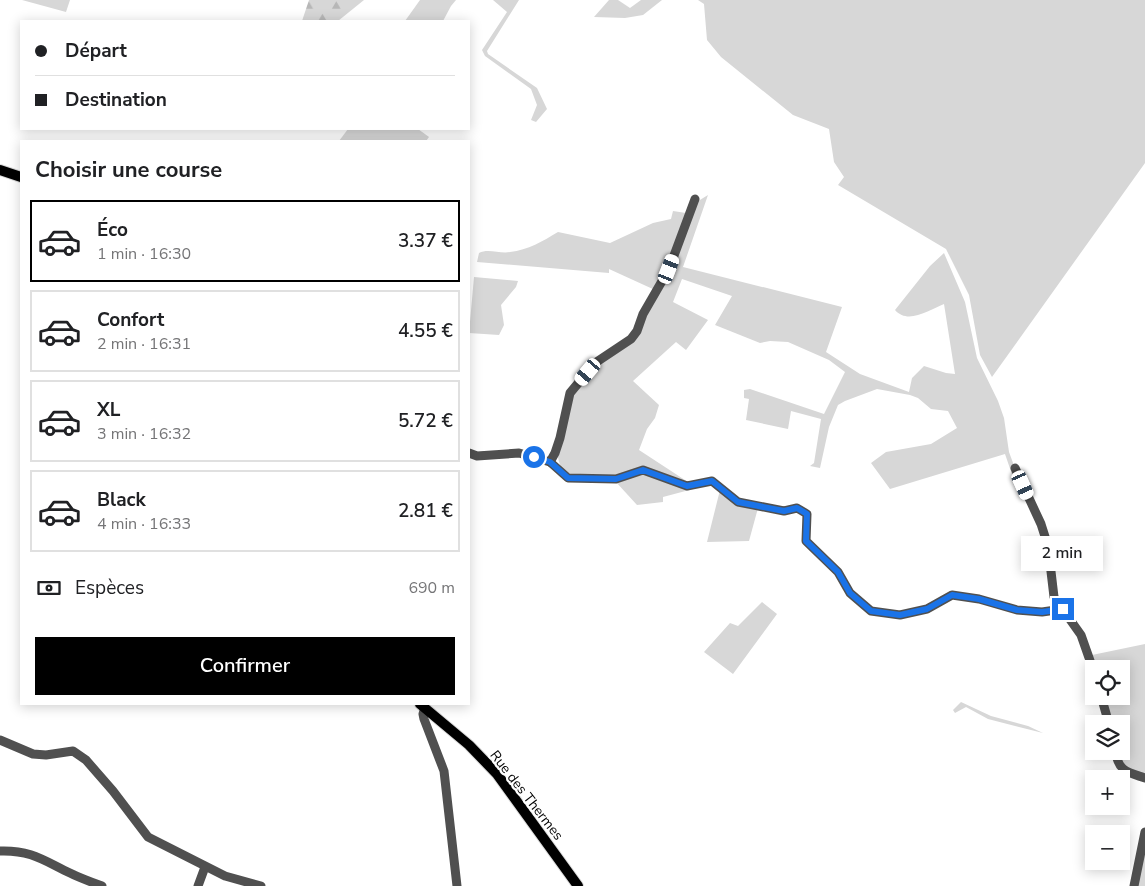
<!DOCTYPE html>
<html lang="fr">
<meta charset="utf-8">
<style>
:root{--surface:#fff;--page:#f6f6f6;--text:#202124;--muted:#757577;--line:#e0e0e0;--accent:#000}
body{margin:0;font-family:"Nunito Sans",sans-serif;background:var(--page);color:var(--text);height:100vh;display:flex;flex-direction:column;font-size:19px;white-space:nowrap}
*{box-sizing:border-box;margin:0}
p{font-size:16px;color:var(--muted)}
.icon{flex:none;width:28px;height:28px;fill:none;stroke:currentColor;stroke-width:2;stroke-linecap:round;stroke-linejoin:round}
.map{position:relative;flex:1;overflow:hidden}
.sheet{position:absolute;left:20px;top:140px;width:450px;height:565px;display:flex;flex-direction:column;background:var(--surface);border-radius:0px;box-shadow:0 2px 12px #0003}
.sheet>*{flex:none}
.hud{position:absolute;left:20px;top:20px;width:450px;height:110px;border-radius:0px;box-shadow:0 2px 12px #0003;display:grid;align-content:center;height:110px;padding:0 15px;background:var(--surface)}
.buttons{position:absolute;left:1085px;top:660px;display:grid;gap:10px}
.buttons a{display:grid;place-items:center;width:45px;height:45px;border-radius:0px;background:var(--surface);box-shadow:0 2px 12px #0003;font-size:25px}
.end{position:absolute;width:22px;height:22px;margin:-11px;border:6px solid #1a73e8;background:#fff;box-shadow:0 0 0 2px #fff}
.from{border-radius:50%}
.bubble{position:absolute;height:35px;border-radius:0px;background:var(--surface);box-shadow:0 2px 12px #0003;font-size:16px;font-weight:600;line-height:35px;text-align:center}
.car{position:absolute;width:15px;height:30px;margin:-15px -8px;border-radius:6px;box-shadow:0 0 4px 1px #0007;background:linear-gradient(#fff 24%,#345 0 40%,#fff 0 76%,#345 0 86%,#fff 0)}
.hud b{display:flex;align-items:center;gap:18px;height:48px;font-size:19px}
.hud b+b{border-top:1px solid var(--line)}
.hud i{width:12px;height:12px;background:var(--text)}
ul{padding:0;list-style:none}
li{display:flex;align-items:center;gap:15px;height:82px;margin:0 10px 8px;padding:0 5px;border:2px solid var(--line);border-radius:0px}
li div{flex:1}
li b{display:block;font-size:19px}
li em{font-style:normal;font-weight:600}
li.selected{border-color:var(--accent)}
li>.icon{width:45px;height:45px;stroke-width:1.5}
h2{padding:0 15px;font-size:22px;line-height:60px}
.pay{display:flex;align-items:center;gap:12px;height:55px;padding:0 15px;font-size:19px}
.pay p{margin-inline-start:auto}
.button{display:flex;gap:10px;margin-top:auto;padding:10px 15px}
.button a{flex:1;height:58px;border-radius:0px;background:var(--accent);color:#fff;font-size:20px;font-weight:600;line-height:58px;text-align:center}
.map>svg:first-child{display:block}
.green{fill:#d7d7d7}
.forest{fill:url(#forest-firs)}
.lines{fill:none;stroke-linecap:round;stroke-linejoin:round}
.major-casing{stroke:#dbdbdb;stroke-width:12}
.minor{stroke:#505050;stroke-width:9}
.major{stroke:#000;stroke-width:10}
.route{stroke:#1a73e8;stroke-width:6}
.labels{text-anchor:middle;stroke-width:4.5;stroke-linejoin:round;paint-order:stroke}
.street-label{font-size:14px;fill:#000;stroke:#fff}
</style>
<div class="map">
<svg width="1145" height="886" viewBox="0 0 1145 886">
<defs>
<pattern id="forest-firs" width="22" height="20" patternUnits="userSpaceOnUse" patternTransform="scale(1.25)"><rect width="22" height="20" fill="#d7d7d7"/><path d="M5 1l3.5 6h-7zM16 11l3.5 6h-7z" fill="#b7b7b7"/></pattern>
</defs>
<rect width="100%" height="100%" fill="#fff"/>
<g class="green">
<polygon points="22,0 70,0 66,12"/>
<polygon points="420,0 456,0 451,6 443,21 405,21"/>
<polygon points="493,0 519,0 487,51 488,54 537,88 547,109 536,122 531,120 537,105 531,89 485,56 482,50 507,12"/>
<polygon points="609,0 618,0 630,8 641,0 662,0 643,15 625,18 594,17"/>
<polygon points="698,0 1145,0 1145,163 992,377 980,355 969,295 946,249 838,185 844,177 834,162 829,129 793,115 721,57 707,40 704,4"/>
<polygon points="348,129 418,129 429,137 426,141 339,141"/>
<path d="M708,195l-25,72 159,40 -16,45 34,22 49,18 3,-14 12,-12 22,7 9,1 -11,-70c-15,6 -36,21 -49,6l35,-44 14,-13 21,49 12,56 21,43 6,17 5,34 14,38 -6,-1 -12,-35 -115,35 -19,-26 15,-11 45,-8 26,-16 -9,-17 -17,-2 -13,-11 -8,-3 -33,-6 -32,12 -7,4 -9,22 -9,41 -10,-2 4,-3 7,-44 -30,-8 -3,18 -42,-9 3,-21 -5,-1v-8l6,-1 74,25 21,-42 -16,-12 -41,-18 -18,-1 -10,2 -45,-18 17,-29 -50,-17 -9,23 35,18 -22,30 -10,-8 -43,39 26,24 -4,13 -8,11 -8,21 52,34c-11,-4 -29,-12 -40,-11 -23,0 -94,20 -93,-19l14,-59 24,-29 35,-25 64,-138z"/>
<path d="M673,211l13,2 -20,56 -11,21 -46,-21v4l-132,-11 2,-9c9,-5 21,1 31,-1 18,-2 33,-11 48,-20l52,11 43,-20 18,-4z"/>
<polygon points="474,277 518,281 516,287 501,305 504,325 499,335 469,333"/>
<polygon points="639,471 689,487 693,489 663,497 663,502 637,505 616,482"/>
<polygon points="720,490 758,508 749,541 707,542"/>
<polygon points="762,602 777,614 733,674 704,652 730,623 738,626"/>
<polygon points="1145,644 1145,774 1127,770 1117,751 1121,751 1121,724 1113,724 1104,696 1121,696 1121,669 1096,669 1092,655"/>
<polygon points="961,702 991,716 1028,726 1043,733 988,719 966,707 955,713 953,710"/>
<polygon points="1145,846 1145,886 1137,886"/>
</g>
<polygon class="forest" points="309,0 364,0 338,21 302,21"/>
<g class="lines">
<g class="major-casing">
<g id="major">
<polyline points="0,170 21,177"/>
<polyline points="420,704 469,745 497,774 578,886"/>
</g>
</g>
<g class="minor">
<polyline points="469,453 477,456 519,453 550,462 568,478 616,479 643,470 687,486 712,481 738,502 784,511 797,508 807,514 806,541 838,572 850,593 871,611 900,615 927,609 952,595 979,599 1017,610 1042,612 1063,609"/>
<polyline points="550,462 555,453 560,438 570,393 595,363 631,339 637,331 643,314 669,269 695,199"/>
<polyline points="1015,468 1041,524 1048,546 1054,597 1081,635 1094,672"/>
<polyline points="1101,696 1109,724"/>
<polyline points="425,708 423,714 424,719 444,771 457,886"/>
<polyline points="0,740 33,754 46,755 73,751 86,760 113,791 148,837 225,876 261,886"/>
<path d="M1115,751c4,21 12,21 30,27"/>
<path d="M0,851c31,-1 43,9 70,22 10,5 21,9 32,13"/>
<polyline points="198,886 205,867"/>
<polyline points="1134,886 1145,832"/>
</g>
<use href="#major" class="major"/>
</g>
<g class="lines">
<polyline class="route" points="534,457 550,462 568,478 616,479 643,470 687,486 712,481 738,502 784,511 797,508 807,514 806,541 838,572 850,593 871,611 900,615 927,609 952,595 979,599 1017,610 1042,612 1063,609"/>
</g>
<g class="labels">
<g class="street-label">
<text transform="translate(527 795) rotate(52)" y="5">Rue des Thermes</text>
</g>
</g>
</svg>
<div class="buttons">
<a><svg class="icon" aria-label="locate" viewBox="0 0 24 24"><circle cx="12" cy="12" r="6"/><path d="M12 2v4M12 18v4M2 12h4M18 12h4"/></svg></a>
<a><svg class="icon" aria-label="layers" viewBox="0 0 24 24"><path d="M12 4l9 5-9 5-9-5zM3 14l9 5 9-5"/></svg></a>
<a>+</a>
<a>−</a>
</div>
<i class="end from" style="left:534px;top:457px"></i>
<i class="end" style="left:1063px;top:609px"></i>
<div class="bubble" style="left:1021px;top:536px;width:82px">2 min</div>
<i class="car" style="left:669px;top:269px;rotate:21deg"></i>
<i class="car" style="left:588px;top:372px;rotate:220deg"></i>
<i class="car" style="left:1023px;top:485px;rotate:156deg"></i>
<div class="hud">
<b><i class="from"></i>Départ</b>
<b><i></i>Destination</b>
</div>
<section class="sheet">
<h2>Choisir une course</h2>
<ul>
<li class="selected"><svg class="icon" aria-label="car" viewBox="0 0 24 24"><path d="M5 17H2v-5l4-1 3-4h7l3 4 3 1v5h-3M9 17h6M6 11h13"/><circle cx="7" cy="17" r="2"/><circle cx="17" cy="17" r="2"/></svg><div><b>Éco</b><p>1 min · 16:30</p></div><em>3.37 €</em></li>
<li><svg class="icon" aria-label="car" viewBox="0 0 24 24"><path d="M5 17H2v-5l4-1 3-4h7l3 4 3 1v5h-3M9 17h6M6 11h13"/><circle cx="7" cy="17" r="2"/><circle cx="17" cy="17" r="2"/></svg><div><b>Confort</b><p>2 min · 16:31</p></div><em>4.55 €</em></li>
<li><svg class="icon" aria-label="car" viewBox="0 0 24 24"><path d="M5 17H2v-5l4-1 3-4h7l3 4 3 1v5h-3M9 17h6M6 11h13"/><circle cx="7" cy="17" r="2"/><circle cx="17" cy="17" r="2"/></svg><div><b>XL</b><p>3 min · 16:32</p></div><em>5.72 €</em></li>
<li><svg class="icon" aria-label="car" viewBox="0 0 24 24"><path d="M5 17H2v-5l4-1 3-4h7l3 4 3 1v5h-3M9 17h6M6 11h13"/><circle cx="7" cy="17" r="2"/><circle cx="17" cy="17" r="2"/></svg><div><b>Black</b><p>4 min · 16:33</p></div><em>2.81 €</em></li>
</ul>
<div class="pay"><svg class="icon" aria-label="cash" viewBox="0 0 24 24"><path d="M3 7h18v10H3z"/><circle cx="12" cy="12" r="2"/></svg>Espèces<p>690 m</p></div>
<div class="button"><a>Confirmer</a></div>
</section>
</div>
